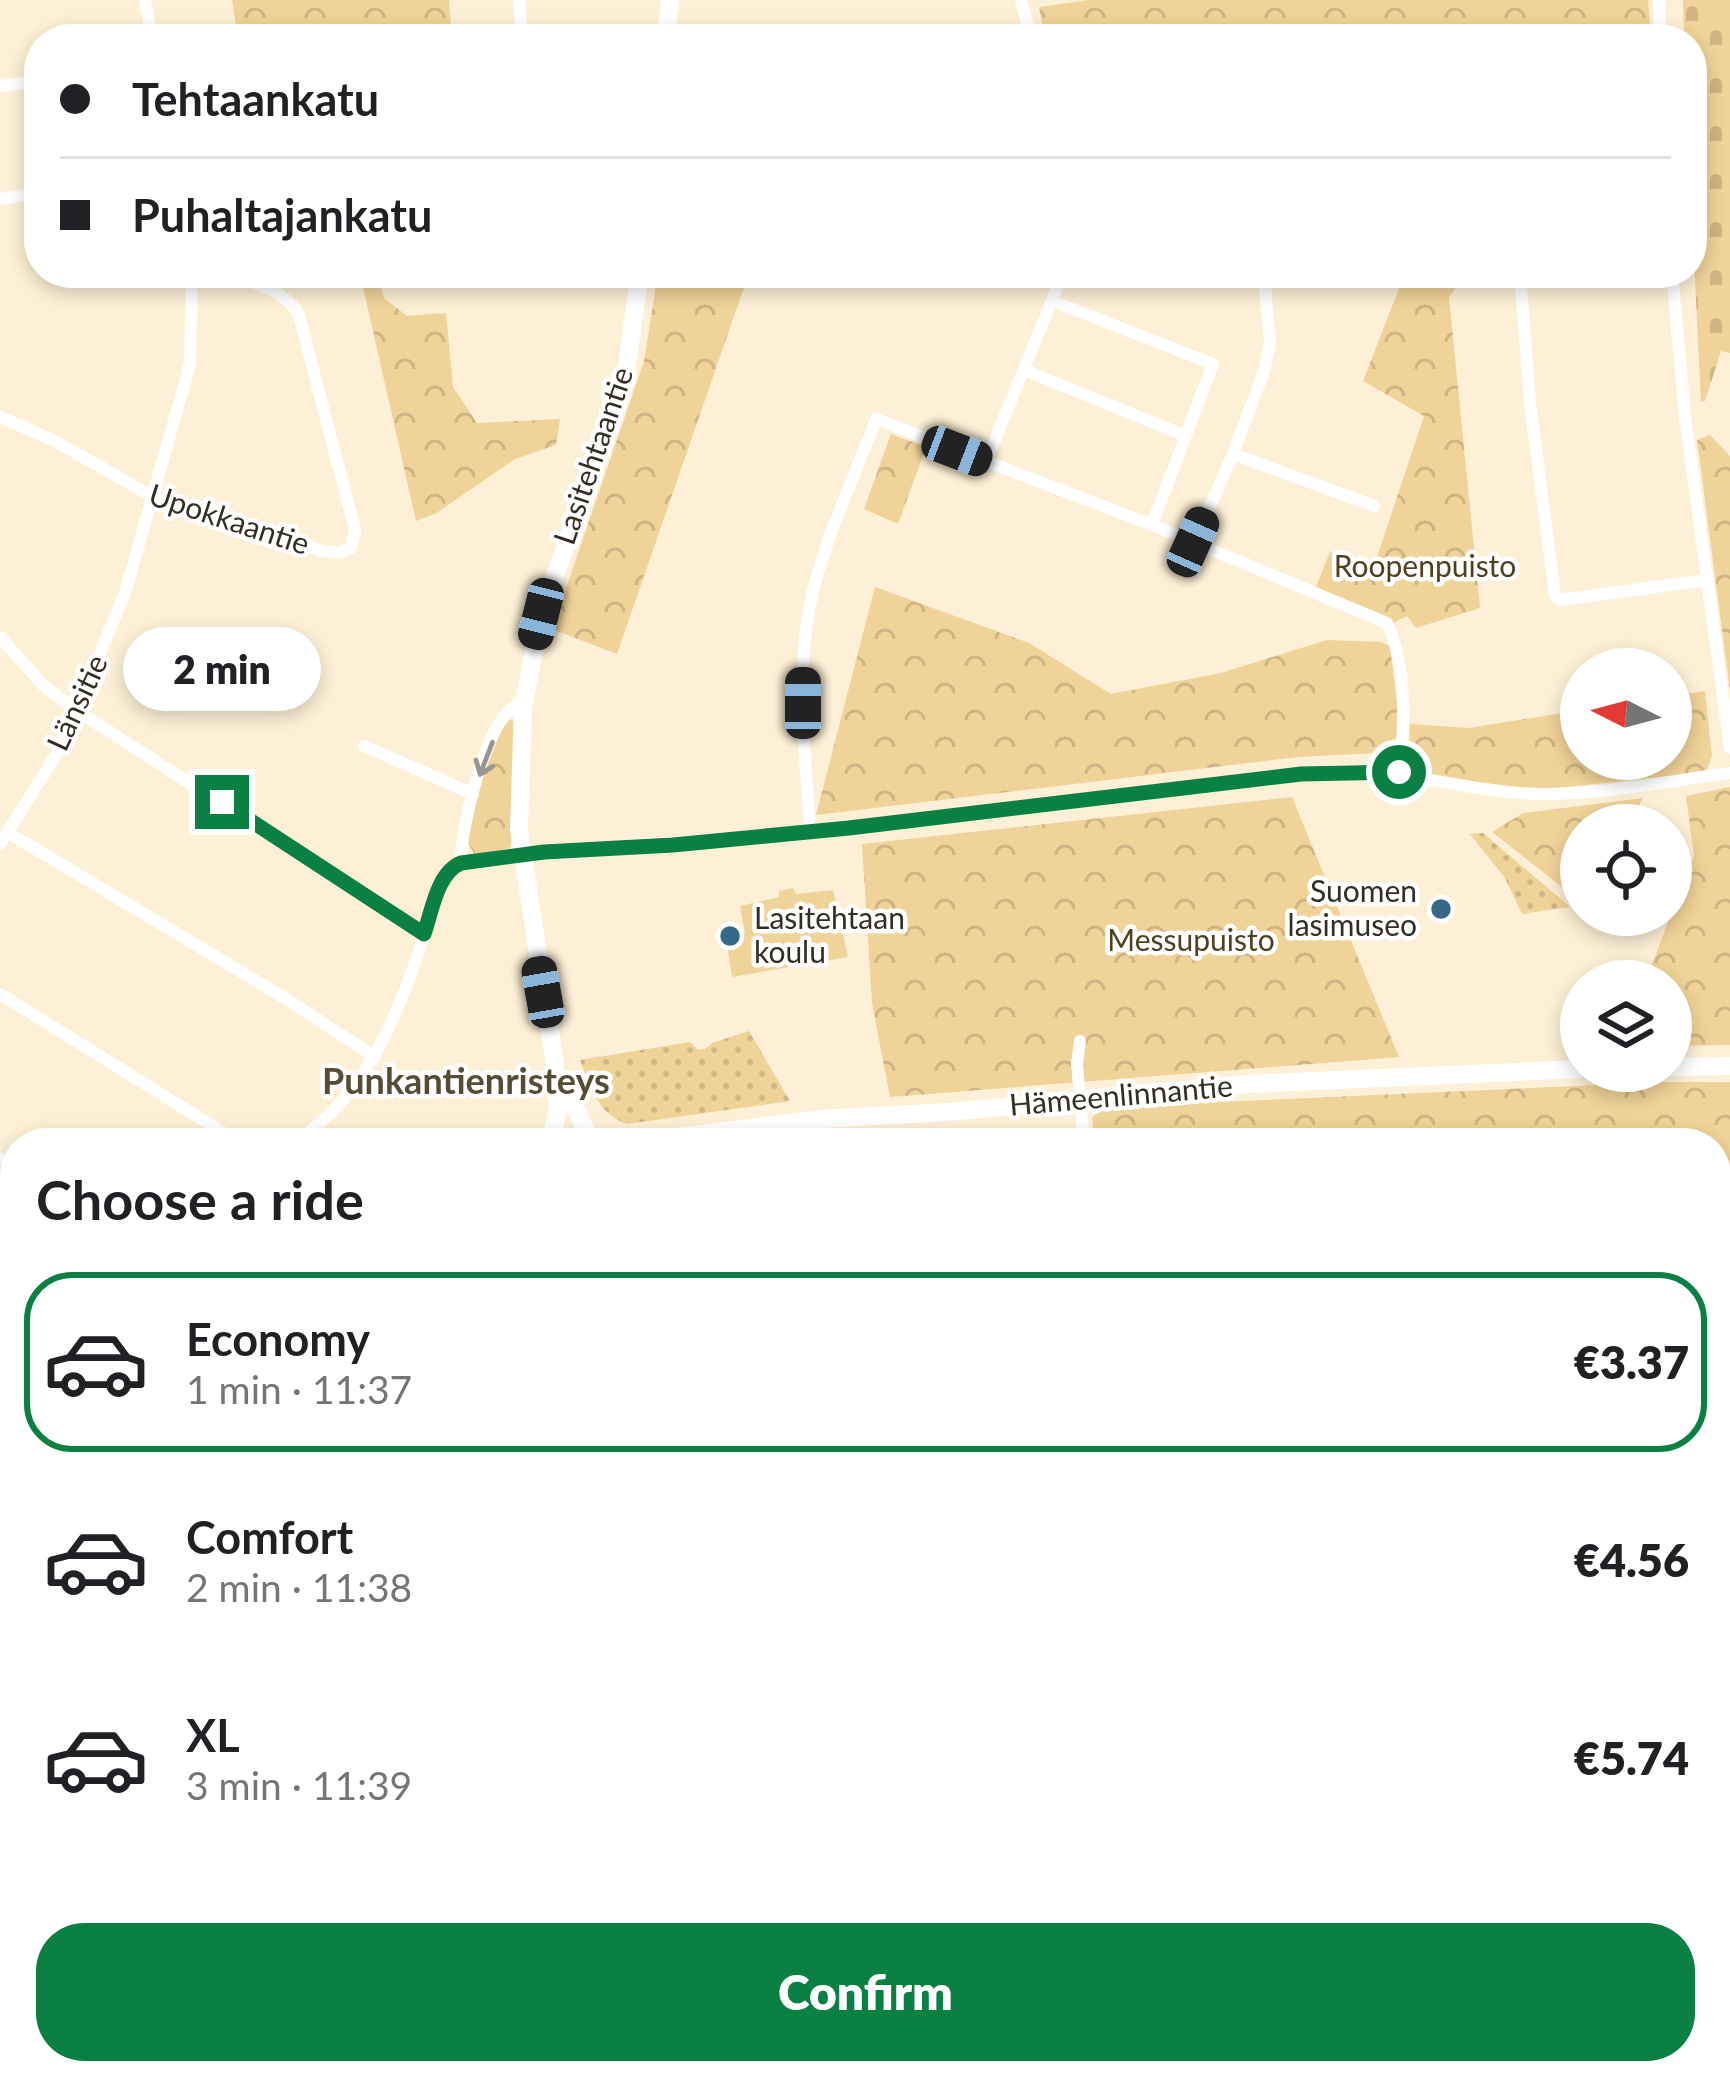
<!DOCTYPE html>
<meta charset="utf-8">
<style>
:root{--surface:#fff;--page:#f6f6f6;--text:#202124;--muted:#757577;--line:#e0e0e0;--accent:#0b8043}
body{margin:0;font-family:Lato,sans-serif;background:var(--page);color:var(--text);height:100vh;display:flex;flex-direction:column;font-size:45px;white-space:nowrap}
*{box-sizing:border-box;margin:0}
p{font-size:39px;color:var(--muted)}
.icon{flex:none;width:66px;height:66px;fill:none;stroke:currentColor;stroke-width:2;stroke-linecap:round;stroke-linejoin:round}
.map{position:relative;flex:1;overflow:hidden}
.sheet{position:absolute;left:0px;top:1128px;width:1731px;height:957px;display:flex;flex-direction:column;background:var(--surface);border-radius:48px 48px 0 0;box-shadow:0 6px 18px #0003}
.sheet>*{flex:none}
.guide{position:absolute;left:24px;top:24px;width:1683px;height:264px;border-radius:48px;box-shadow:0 6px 18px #0003;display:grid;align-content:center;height:264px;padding:0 36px;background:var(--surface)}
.needle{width:78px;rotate:276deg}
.fabs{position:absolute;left:1560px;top:648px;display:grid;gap:24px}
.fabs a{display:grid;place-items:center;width:132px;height:132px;border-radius:50%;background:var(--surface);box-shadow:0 6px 18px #0003;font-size:60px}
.end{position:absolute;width:54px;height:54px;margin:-27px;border:15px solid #0b8043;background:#fff;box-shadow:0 0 0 6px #fff}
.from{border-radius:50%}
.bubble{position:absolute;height:84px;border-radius:42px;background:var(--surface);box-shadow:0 6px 18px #0003;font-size:39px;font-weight:800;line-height:84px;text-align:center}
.car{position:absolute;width:36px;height:72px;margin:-36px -18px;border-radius:15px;box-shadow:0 0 9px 3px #0007;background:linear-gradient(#222 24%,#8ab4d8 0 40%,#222 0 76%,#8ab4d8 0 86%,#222 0)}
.guide b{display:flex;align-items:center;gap:42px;height:114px;font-size:45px}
.guide b+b{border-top:3px solid var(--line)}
.guide i{width:30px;height:30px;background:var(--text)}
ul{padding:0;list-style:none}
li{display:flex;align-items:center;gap:36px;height:180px;margin:0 24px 18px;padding:0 12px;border:6px solid transparent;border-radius:48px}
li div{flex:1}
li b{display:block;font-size:45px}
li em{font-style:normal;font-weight:800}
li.on{border-color:var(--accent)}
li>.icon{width:108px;height:108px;stroke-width:1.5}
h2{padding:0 36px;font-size:54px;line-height:144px}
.primary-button{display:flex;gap:24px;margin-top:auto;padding:24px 36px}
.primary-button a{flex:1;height:138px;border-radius:48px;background:var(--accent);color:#fff;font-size:48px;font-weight:800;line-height:138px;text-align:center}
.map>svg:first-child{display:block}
.grass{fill:url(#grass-dots)}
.forest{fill:url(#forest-crowns)}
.cemetery{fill:url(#cemetery-stones)}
.pitch{fill:#f0d398}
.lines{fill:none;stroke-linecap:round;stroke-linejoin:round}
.stream{stroke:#a2864b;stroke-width:3}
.street{stroke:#fff;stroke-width:12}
.secondary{stroke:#fff;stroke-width:18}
.highway{stroke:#fff;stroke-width:24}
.oneway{stroke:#999692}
.route{stroke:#0b8043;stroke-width:15}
.poi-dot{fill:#356a86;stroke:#fff;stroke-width:4.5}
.labels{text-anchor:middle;stroke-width:9;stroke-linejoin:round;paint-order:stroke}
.street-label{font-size:30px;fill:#332e24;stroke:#fff}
.park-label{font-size:30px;fill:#50401e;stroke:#fff}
.poi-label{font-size:30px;fill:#332e24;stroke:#fff;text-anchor:end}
.quarter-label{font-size:36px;font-weight:bold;fill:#564c36;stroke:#fff}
</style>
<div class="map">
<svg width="1730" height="2083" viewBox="0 0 1730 2083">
<defs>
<pattern id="grass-dots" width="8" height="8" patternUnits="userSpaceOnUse" patternTransform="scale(3)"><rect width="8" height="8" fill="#f0d398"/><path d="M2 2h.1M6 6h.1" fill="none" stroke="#ceb583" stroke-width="1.8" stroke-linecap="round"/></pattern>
<pattern id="forest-crowns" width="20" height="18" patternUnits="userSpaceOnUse" patternTransform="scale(3)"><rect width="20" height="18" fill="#f0d398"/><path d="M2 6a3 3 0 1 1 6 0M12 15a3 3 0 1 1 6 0" fill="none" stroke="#ceb583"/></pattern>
<pattern id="cemetery-stones" width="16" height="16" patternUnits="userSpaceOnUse" patternTransform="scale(3)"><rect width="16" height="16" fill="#f0d398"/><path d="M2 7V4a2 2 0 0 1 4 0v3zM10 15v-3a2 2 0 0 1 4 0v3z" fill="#ceb583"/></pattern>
</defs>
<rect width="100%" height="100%" fill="#fdf0d6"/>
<g class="grass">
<polygon points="1483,833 1570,907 1522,914 1505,878 1470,834"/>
<path d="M749,1031l41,70 -163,23c-30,-11 -36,-37 -47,-64l110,-18 8,8 7,-1 7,-6z"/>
</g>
<g class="forest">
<polygon points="232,0 449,0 451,26 380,39 238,39"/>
<polygon points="1089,0 1648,0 1650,23 1611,39 1045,39 1039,7"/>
<polygon points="352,273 377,273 384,298 407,316 446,313 453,387 477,423 560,419 556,445 515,459 435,514 416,521 361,278"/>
<polygon points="658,273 749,273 617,654 552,629 644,361"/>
<polygon points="1405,273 1467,273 1449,297 1480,608 1416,628 1407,616 1393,623 1315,589 1330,552 1375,563 1424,416 1363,381"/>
<polygon points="891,434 926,447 898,524 864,509"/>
<polygon points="1710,435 1730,456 1730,690 1697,440"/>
<polygon points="875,587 1029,643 1111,694 1221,673 1327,640 1381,642 1390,646 1398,711 1396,752 1298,757 816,815"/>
<polygon points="1705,691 1712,756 1706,772 1538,790 1482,785 1408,769 1410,724 1469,728 1581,710 1581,759 1671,759 1671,696"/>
<polygon points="510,719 514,722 512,837 510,848 475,855 466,840 481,782 503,726"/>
<polygon points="1730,787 1730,1045 1671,1046 1671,981 1605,981 1650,969 1694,856 1686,796"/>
<polygon points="1292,797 1399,1057 890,1097 872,1003 862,844"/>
<polygon points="1643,798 1628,825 1581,825 1581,902 1492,832 1523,813"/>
<polygon points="1664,1082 1730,1082 1730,1747 1716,1746 1716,1143 1095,1143 1092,1117 1108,1107"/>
<polygon points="15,1242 15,1500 0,1497 0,1243"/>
<polygon points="0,1663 15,1667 15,2070 332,2070 329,2083 0,2083"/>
<polygon points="355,2070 1281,2070 1290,2083 352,2083"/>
</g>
<polygon class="cemetery" points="1683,0 1730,0 1730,353 1721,351 1705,401 1701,402 1692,218 1692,39 1684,39"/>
<polygon class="pitch" points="793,888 796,894 833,890 848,957 732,977 726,938 745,934 740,906 779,897 779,891"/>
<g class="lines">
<polyline class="stream" points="1716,1874 1730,1875"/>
<g class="street">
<polyline points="145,0 152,39"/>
<polyline points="519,0 522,39"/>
<polyline points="1021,0 1031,39"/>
<polyline points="1659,0 1660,39"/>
<polyline points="0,86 39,81"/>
<polyline points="0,199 39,193"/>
<polyline points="1264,273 1270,343 1264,371 1233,454 1374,506"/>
<polyline points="1520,273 1530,403 1555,595 1560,600 1706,580"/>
<polyline points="1672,273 1685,417 1730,748"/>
<polyline points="1052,301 1213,364 1152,525"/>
<polyline points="1024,370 1186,436"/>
<path d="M0,417l55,24 98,56 170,54 16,2 12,-5 4,-18 -56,-215c-19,-31 -53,-34 -85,-42"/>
<polyline points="986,462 1063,273"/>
<polyline points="1194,542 1233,454"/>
<polyline points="0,637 44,686 76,710 424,934"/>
<polyline points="364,746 473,794"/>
<polyline points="7,832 285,998 375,1057"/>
<path d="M810,832c-4,-74 -14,-149 -1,-222 12,-65 44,-129 67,-191l276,106 235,98c20,43 18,102 12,149"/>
<polyline points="0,844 63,744 126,590 190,364 192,273"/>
<path d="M461,863c0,-34 21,-119 42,-145 6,-8 14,-14 21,-20"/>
<polyline points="0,994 240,1143"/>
<polyline points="1080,1041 1077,1064 1084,1143"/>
<path d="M294,1143c90,-58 116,-168 149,-264l14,-15c116,-18 235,-21 353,-32 175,-18 350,-44 525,-61 63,-2 121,17 183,22 69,5 143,-11 212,-20"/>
<polyline points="0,1159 15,1163"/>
<polyline points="1323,2070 1334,2083"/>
</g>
<g class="secondary">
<polyline points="666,39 670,0"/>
<polyline points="1671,1067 1730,1066"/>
<polyline points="562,1080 587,1133"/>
<polyline points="552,1134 558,1110 555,1064 519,830 523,707 541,614 624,385 640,273"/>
<polyline points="596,1142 600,1143"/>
<polyline points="631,1143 820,1119 949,1112 1247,1084 1581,1069"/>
<polyline points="0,1219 15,1219"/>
<polyline points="341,2083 345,2070"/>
</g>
<g class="highway">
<polyline points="0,1551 15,1556"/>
<polyline points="0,1592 15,1596"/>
<polyline points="1716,1761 1730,1761"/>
<polyline points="1716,1802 1730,1803"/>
</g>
</g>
<defs><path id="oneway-shaft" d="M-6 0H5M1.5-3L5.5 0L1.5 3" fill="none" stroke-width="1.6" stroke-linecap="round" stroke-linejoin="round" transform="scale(3)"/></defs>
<use class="oneway" href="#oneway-shaft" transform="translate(486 759) rotate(111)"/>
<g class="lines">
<path class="route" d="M222,802l202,132c8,-23 13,-61 37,-71l83,-11 129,-7 176,-17 452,-54 98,-2"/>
</g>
<g class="poi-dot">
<circle cx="1441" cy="909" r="12"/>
<circle cx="730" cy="936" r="12"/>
</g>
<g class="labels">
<g class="street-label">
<text transform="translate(594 456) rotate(-71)" y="10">Lasitehtaantie</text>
<text transform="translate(229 520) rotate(18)" y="10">Upokkaantie</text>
<text transform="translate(78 703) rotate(-65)" y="10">Länsitie</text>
<text transform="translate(1121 1096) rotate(-5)" y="10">Hämeenlinnantie</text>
</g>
<g class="park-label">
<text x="1425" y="577">Roopenpuisto</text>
<text x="1191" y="951">Messupuisto</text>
</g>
<g class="poi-label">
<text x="1417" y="902">Suomen<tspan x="1417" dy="34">lasimuseo</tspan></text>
<text x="754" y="929" text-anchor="start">Lasitehtaan<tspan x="754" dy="34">koulu</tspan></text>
</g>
<g class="quarter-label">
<text x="466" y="1094">Punkantienristeys</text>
</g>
</g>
</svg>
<div class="fabs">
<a><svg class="needle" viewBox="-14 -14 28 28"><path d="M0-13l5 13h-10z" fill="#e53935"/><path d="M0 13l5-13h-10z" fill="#757577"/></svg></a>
<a><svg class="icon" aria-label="locate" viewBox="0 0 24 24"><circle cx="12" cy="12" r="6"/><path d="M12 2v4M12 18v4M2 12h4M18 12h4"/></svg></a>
<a><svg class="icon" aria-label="layers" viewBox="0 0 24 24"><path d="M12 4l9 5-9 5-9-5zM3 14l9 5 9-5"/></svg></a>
</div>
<i class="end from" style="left:1399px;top:772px"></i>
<i class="end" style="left:222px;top:802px"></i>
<div class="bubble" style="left:123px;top:627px;width:198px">2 min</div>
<i class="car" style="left:957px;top:451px;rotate:111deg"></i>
<i class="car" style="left:1193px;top:542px;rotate:24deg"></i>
<i class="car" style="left:541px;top:614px;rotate:194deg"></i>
<i class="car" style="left:803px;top:703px;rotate:0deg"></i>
<i class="car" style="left:543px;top:992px;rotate:350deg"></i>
<div class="guide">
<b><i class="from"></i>Tehtaankatu</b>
<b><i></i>Puhaltajankatu</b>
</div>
<section class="sheet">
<h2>Choose a ride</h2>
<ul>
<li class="on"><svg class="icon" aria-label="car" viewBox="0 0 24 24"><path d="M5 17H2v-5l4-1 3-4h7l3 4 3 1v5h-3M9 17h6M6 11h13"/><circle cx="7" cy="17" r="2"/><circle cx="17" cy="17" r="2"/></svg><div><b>Economy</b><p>1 min · 11:37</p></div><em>€3.37</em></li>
<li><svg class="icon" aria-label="car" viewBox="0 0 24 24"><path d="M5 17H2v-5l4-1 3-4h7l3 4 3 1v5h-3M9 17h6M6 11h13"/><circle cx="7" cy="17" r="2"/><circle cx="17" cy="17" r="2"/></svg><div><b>Comfort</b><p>2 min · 11:38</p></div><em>€4.56</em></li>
<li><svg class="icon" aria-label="car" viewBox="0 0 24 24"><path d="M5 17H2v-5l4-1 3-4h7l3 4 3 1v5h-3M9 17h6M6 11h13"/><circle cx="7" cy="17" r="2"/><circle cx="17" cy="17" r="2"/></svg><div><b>XL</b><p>3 min · 11:39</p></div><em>€5.74</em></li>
</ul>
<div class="primary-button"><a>Confirm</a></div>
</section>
</div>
